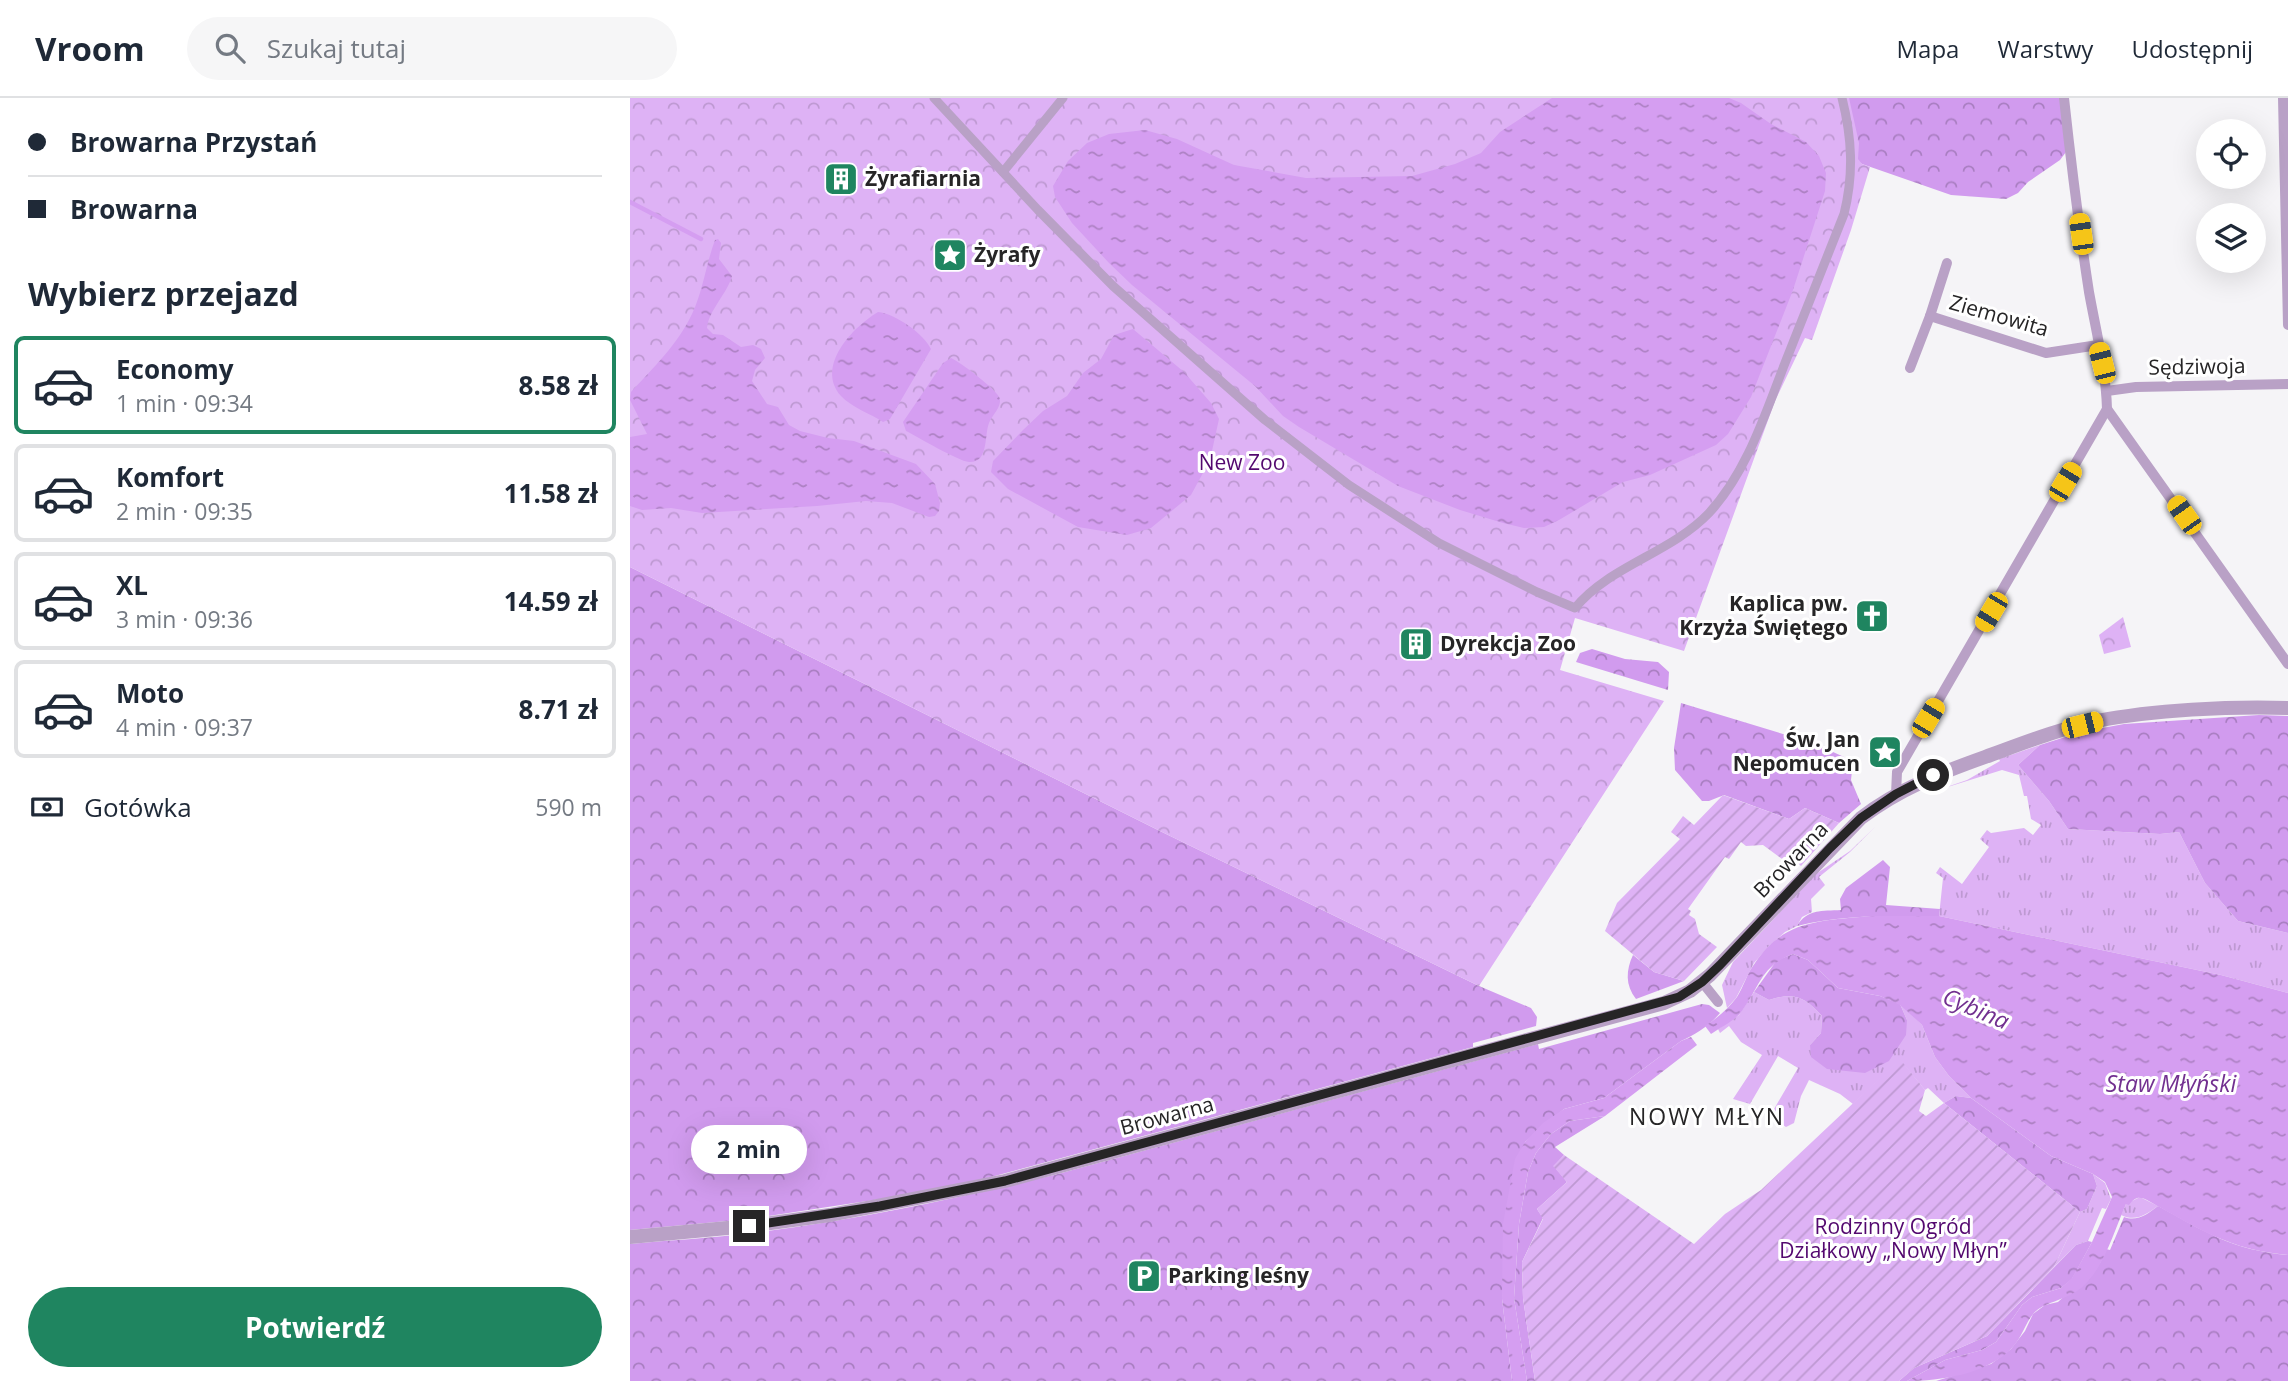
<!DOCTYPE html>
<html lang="pl">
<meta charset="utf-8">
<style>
:root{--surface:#fff;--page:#f6f6f7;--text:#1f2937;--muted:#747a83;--line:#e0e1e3;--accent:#1f8560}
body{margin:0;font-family:"Open Sans",sans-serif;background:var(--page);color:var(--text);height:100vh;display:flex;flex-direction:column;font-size:26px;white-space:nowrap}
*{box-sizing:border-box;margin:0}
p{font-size:23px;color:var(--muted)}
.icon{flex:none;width:38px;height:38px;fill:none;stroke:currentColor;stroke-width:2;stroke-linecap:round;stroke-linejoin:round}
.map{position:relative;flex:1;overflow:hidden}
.side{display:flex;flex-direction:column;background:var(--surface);width:630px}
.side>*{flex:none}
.hud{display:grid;align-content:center;height:154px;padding:0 28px;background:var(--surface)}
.tools{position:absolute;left:1566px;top:21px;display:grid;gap:14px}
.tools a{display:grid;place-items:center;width:70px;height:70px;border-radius:50%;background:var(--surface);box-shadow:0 7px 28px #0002;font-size:35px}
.end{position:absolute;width:32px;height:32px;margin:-16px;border:9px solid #262526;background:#fff;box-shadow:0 0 0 4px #fff}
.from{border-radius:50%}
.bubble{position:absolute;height:49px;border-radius:24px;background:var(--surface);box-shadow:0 7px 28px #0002;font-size:23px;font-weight:700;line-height:49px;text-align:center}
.car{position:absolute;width:21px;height:42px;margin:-21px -10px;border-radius:9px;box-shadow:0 0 5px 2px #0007;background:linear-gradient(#f5c518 24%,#345 0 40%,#f5c518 0 76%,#345 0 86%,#f5c518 0)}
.hud b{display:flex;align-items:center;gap:24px;height:66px;font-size:26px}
.hud b+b{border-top:2px solid var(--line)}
.hud i{width:18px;height:18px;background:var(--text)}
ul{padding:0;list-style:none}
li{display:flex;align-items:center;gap:21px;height:98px;margin:0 14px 10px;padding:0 14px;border:4px solid var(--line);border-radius:10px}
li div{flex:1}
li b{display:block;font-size:26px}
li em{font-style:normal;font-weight:700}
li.current{border-color:var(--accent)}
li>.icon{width:63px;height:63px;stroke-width:1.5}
h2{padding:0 28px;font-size:32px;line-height:84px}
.pay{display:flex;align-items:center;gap:18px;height:77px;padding:0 28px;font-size:26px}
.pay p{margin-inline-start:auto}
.primary-button{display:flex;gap:14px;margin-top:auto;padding:14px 28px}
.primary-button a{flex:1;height:80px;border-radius:42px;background:var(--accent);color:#fff;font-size:28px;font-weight:700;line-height:80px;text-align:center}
header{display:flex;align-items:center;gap:42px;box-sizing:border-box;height:98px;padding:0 35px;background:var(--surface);border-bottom:2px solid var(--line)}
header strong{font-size:33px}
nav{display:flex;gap:38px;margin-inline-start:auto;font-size:24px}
.search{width:490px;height:63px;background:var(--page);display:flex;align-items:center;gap:18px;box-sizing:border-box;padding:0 24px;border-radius:38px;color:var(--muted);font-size:26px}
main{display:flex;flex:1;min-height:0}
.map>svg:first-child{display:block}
.grass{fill:url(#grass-tufts)}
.forest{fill:url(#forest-crowns)}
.park{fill:url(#park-crowns)}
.garden{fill:url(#garden-furrows)}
.water{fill:url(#water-ripples)}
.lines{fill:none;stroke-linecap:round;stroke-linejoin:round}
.stream{stroke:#d59ef1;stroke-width:4.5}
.pedestrian{stroke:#b9a1c6;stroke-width:9}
.minor{stroke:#b9a1c6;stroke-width:10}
.tertiary{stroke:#b9a1c6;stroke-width:14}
.route{stroke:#262526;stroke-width:9}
.labels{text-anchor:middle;stroke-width:6;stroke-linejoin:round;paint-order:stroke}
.poi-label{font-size:21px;font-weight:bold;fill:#262526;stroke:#fff;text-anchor:start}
.street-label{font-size:21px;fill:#262526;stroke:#fff}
.park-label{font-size:21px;fill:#53086f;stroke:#fff}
.water-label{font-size:23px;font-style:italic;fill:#723090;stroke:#fff}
.neighbourhood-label{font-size:23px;letter-spacing:2px;fill:#262526;stroke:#fff}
</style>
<header>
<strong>Vroom</strong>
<div class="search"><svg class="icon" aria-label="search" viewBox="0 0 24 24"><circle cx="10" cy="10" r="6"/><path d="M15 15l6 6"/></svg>Szukaj tutaj</div>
<nav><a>Mapa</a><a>Warstwy</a><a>Udostępnij</a></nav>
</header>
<main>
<section class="side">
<div class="hud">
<b><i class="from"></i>Browarna Przystań</b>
<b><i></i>Browarna</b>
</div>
<h2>Wybierz przejazd</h2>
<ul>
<li class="current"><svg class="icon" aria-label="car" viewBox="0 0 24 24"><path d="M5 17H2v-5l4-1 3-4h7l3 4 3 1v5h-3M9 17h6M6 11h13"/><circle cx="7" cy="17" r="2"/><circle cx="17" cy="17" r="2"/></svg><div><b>Economy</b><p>1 min · 09:34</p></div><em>8.58 zł</em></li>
<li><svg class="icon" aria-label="car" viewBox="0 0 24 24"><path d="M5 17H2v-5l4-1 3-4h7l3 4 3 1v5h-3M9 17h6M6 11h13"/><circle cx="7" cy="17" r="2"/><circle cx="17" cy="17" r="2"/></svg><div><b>Komfort</b><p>2 min · 09:35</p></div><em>11.58 zł</em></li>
<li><svg class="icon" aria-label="car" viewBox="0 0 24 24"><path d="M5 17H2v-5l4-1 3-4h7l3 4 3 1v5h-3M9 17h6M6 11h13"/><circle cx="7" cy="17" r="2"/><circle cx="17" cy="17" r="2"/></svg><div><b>XL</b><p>3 min · 09:36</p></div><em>14.59 zł</em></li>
<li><svg class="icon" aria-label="car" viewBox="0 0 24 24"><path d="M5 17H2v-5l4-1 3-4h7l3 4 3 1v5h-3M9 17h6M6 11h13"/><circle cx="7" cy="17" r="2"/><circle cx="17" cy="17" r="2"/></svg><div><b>Moto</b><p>4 min · 09:37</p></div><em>8.71 zł</em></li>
</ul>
<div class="pay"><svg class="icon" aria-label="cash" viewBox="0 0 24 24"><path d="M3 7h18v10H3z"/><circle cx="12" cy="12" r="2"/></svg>Gotówka<p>590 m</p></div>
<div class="primary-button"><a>Potwierdź</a></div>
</section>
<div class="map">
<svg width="1658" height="1283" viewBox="0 0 1658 1283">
<defs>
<pattern id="grass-tufts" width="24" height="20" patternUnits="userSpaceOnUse" patternTransform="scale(1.75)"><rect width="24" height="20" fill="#deb2f5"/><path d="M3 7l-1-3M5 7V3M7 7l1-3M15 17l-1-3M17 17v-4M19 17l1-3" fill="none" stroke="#be99d2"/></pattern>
<pattern id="forest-crowns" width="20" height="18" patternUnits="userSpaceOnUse" patternTransform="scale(1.75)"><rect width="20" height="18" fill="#d19bee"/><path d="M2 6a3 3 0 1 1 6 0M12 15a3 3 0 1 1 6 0" fill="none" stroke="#a97ec1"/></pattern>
<pattern id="park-crowns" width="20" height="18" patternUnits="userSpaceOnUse" patternTransform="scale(1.75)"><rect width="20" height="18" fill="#deb2f5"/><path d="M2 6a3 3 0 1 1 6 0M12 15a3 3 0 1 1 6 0" fill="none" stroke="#be99d2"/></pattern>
<pattern id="garden-furrows" width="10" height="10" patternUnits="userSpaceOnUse" patternTransform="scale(1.75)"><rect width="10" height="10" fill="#deb2f5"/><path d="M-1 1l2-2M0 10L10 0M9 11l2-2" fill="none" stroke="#be99d2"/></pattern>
<pattern id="water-ripples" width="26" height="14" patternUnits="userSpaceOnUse" patternTransform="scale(1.75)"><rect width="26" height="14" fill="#d59ef1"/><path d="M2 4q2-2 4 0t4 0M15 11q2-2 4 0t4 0" fill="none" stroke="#ad81c3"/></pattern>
</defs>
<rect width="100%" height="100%" fill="#f5f4f7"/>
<g class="grass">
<polygon points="1410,647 1388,667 1419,703 1438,731 1530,736 1549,734 1575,785 1608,823 1658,835 1658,895 1591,877 1309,818 1313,780 1306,775 1310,769 1332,786 1359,749 1350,741 1357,732 1361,735 1394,730 1403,737 1411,727 1401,721 1397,698 1394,698 1389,677 1372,672 1305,693 1337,682 1370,663 1369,661"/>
<polygon points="1245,729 1220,754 1189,779 1195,787 1181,801 1182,814 1172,819 1167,828 1155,834 1139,848 1124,865 1106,900 1097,910 1092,887 1103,864 1186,776 1220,753"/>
<path d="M1124,894l15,8c25,-8 35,-4 53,16l-1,17 -11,12 97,-25 -7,-16 22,21 13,32 14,19 22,22 -15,-2 -12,7 -16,-15 -3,2 -25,-30 -47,44 -13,-10 -31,-14 -8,16 -7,27 -8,4 -16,-11 28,-48 -20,-12 -28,48 -17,-5 29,-44 -21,-13 -12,-16 -9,7 -2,-4 21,-14z"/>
<polygon points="1463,1076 1475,1085 1481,1101 1476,1111 1472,1110 1458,1143 1446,1147 1424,1169 1450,1114 1457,1111 1467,1088"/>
<path d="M1510,1099l18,9c-12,9 -23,16 -37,9l5,-11z"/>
</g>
<g class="forest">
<polygon points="1133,0 1430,0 1436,54 1430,62 1398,84 1388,95 1376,101 1321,97 1232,66"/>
<polygon points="0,469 532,734 849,888 901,910 907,919 906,928 843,945 843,949 346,1083 270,1098 119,1121 0,1132"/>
<polygon points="962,551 995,561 1028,564 1039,574 1038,592 946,564 950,555"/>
<polygon points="1051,605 1183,645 1223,663 1221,682 1231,706 1209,725 1175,710 1159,721 1094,697 1079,703 1072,703 1045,672 1044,650"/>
<polygon points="1629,617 1658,618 1658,835 1608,823 1575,785 1549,734 1530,736 1438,731 1419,703 1388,667 1410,647 1451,634 1494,626"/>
<path d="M1253,762l7,7 -4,38 54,4 -1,7c-47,0 -96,-2 -142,10 10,-17 25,-15 44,-16l-1,-11 6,-11z"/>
<path d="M1163,856l15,6 30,28 42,8 20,8 7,16 -1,15 -17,26 -24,12 -38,-4 -16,-12 -1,-12 11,-12 1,-17c-18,-20 -28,-24 -53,-16l-15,-8 23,-32z"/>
<path d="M1003,857l21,17 30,9 -48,18c-11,-14 -10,-29 -3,-44z"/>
<path d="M1072,906l7,1 11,8c-10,12 -25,22 -39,28l-77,57 -40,11 -39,33 -23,157 10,82h-882v-137c41,-4 82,-6 123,-11 102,-13 202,-34 301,-58l484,-131 1,5z"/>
<polygon points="1326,998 1341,1000 1421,1058 1463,1076 1467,1088 1457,1111 1450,1114 1314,1005"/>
<polygon points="975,1018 925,1049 934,1057 924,1068 937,1084 907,1111 913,1120 892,1164 893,1200 905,1283 897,1283 884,1200 889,1126 898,1074 906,1055 921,1036 940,1023"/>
<path d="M1528,1108c48,26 74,44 130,49v126h-352l55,-17 20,-15 14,-18 8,-17 12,-9 13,-3 42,-39 6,-14 4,1 14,-33c13,5 24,-3 34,-11z"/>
<polygon points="1458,1143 1462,1144 1442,1181 1431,1190 1402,1199 1392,1207 1366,1244 1352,1252 1315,1262 1277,1283 1269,1283 1284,1270 1357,1238 1446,1147"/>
</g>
<g class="park">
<polygon points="0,0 1219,0 1229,45 1228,61 1232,66 1240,69 1221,132 1182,242 1175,240 1145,303 1054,553 945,520 930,572 1034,603 849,888 532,734 0,469"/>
<polygon points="1493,519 1501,549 1474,556 1469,537"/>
</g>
<g class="garden">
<polygon points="1093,697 1159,721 1175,710 1209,725 1171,768 1164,761 1159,766 1133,747 1116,748 1111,744 1099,761 1095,759 1058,811 1061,813 1059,817 1065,821 1069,836 1087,849 1054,883 1024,874 975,833 987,805 1050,741 1041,734 1053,718 1064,727"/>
<polygon points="1270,961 1295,992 1289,1013 1296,1018 1314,1005 1450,1114 1424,1169 1357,1238 1284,1270 1269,1283 905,1283 893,1200 892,1164 913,1121 907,1111 937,1084 923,1068 934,1057 1064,1146 1095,1116 1131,1092"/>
</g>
<g class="water">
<polygon points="922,0 1099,0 1111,5 1141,26 1176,44 1189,58 1196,75 1195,93 1163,192 1121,299 1098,336 1086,347 1020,377 993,384 929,422 914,429 894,430 873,425 830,412 768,388 669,329 653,318 625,288 502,187 479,165 442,125 425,99 423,88 438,63 457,45 479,36 515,32 547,41 604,67 676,80 782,78 825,66 851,55 870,34"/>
<path d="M88,141l3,4 -2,16 13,17c-5,18 -23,34 -25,52l6,6 10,1 18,12 12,-2 8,4 4,9 -10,12 -3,11 15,23 11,3 11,18 11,6 28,7 26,3 62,23 19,20 5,19 -1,8 -4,5 -6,1 -37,-14 -26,-2 -49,5 -115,7 -31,-5 -29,2 -12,-4v-69l17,-3 -17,-34 1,-8c22,-24 47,-48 61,-78 11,-23 14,-50 23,-74z"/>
<path d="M248,214c18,2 46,22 53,37l-41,70 -7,3c-12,-8 -32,-15 -42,-26 -26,-30 12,-69 37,-84z"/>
<polygon points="503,231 554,274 581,305 589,321 580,362 561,397 521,430 497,437 448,429 378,391 361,374 363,363 393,332 413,313 437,298 453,275 471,261 484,237"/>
<path d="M321,260c9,4 47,32 49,41 1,9 -8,16 -11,24 -5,13 0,40 -20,39 -11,-1 -51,-25 -63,-31l-3,-9 40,-59z"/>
<path d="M1240,818h69l282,59 67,18v262c-58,-5 -91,-27 -141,-55 -8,-4 -12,-3 -18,5l-3,-1c-13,29 -23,69 -49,87 -13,9 -34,12 -43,22 -9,10 -12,25 -23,36 -25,25 -70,32 -104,32l38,-21 37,-10 14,-8 26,-37 10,-8 29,-9 11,-10 20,-36 20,-45 -7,-15 -12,-8 -42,-18 -80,-58 -22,-22 -14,-19 -13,-32 -22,-20 -20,-9 -42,-8 -30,-28 -15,-6c-32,12 -33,32 -51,57 -6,9 -21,16 -31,23l-6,-8c11,-7 24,-18 32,-29 7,-11 10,-24 18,-34 29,-44 67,-42 115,-47z"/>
<polygon points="1061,939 1067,947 975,1018 940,1023 921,1036 906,1055 898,1074 889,1126 884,1200 897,1283 882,1283 872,1201 873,1126 885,1061 895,1044 913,1025 934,1011 974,1000 1051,943"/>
</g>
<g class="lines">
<polyline class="stream" points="0,104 71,141"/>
<g class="pedestrian">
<path d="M304,0l104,112 75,76 152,134 84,65 90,58 98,49 38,16c34,-42 96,-55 134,-95 38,-41 56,-99 76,-150 20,-50 39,-99 59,-149 10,-40 8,-76 -2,-116"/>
<polyline points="373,74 433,0"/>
</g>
<g class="minor">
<path d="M1434,0c7,65 15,129 25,194 7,39 17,78 18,117l181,255"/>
<polyline points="1653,0 1658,227"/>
<polyline points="1300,218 1317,165"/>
<polyline points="1280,270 1300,218 1416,255 1468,247"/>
<polyline points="1477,293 1506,289 1658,286"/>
<polyline points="1266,696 1267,674 1477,311"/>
<polyline points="1072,884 1088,904"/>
</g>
<path class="tertiary" d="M0,1139l119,-11 81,-11 175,-34 659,-178 26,-12 20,-16 151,-157c38,-29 79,-45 124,-61 36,-13 73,-28 112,-36 56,-11 133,-15 191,-13"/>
</g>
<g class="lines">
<polyline class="route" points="119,1128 250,1108 375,1083 1049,899 1072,884 1090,867 1200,750 1231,720 1266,696 1303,677"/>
</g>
<defs>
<g id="building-square" transform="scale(1.75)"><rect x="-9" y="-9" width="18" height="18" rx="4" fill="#1f8560" stroke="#fff"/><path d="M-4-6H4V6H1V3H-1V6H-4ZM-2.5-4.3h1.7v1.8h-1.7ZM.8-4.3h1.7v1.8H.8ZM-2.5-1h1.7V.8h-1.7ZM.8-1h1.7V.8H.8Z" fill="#fff"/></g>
<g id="sight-square" transform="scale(1.75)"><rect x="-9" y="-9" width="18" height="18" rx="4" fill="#1f8560" stroke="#fff"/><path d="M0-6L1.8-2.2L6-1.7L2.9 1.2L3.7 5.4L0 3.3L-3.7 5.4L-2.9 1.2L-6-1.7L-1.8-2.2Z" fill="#fff"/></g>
<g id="church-square" transform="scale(1.75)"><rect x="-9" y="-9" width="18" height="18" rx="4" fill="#1f8560" stroke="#fff"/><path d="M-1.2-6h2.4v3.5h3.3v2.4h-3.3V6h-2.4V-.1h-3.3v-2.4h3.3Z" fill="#fff"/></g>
<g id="parking-square" transform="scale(1.75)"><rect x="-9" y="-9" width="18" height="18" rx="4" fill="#1f8560" stroke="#fff"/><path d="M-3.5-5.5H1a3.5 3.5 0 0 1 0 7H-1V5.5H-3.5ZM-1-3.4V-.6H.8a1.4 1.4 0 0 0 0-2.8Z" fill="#fff"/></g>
</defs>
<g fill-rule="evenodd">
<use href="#building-square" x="211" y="81"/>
<use href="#sight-square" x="320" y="157"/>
<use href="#church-square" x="1242" y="518"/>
<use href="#building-square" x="786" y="546"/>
<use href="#sight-square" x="1255" y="654"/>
<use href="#parking-square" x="514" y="1178"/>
</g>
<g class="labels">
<g class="poi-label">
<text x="235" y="88">Żyrafiarnia</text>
<text x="344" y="164">Żyrafy</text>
<text x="1218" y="513" text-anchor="end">Kaplica pw.<tspan x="1218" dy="24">Krzyża Świętego</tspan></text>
<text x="810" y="553">Dyrekcja Zoo</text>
<text x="1230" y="649" text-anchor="end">Św. Jan<tspan x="1230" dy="24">Nepomucen</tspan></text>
<text x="538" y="1185">Parking leśny</text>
</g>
<g class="street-label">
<text transform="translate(1369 218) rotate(16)" y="7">Ziemowita</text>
<text transform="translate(1567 269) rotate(-1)" y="7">Sędziwoja</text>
<text transform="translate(1161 762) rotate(-46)" y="7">Browarna</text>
<text transform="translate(537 1018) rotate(-15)" y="7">Browarna</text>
</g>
<g class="park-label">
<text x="612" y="372">New Zoo</text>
<text x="1263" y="1136">Rodzinny Ogród<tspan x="1263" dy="24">Działkowy „Nowy Młyn”</tspan></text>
</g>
<g class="water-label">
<text transform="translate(1346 911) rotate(23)" y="8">Cybina</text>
<text x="1541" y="994">Staw Młyński</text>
</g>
<g class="neighbourhood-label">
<text x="1077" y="1027">NOWY MŁYN</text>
</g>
</g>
</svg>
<div class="tools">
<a><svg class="icon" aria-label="locate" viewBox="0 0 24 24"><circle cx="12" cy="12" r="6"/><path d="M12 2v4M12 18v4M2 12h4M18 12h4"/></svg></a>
<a><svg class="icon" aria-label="layers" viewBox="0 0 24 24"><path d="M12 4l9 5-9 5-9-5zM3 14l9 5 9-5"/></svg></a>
</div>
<i class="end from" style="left:1303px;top:677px"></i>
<i class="end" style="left:119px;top:1128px"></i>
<div class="bubble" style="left:61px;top:1027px;width:116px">2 min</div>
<i class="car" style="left:1451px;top:136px;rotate:352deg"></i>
<i class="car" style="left:1472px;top:265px;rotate:346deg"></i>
<i class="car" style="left:1435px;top:384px;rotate:31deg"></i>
<i class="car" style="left:1554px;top:417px;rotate:325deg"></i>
<i class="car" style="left:1361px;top:514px;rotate:211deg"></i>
<i class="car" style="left:1298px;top:620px;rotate:31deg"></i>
<i class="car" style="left:1452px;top:627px;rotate:76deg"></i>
</div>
</main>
